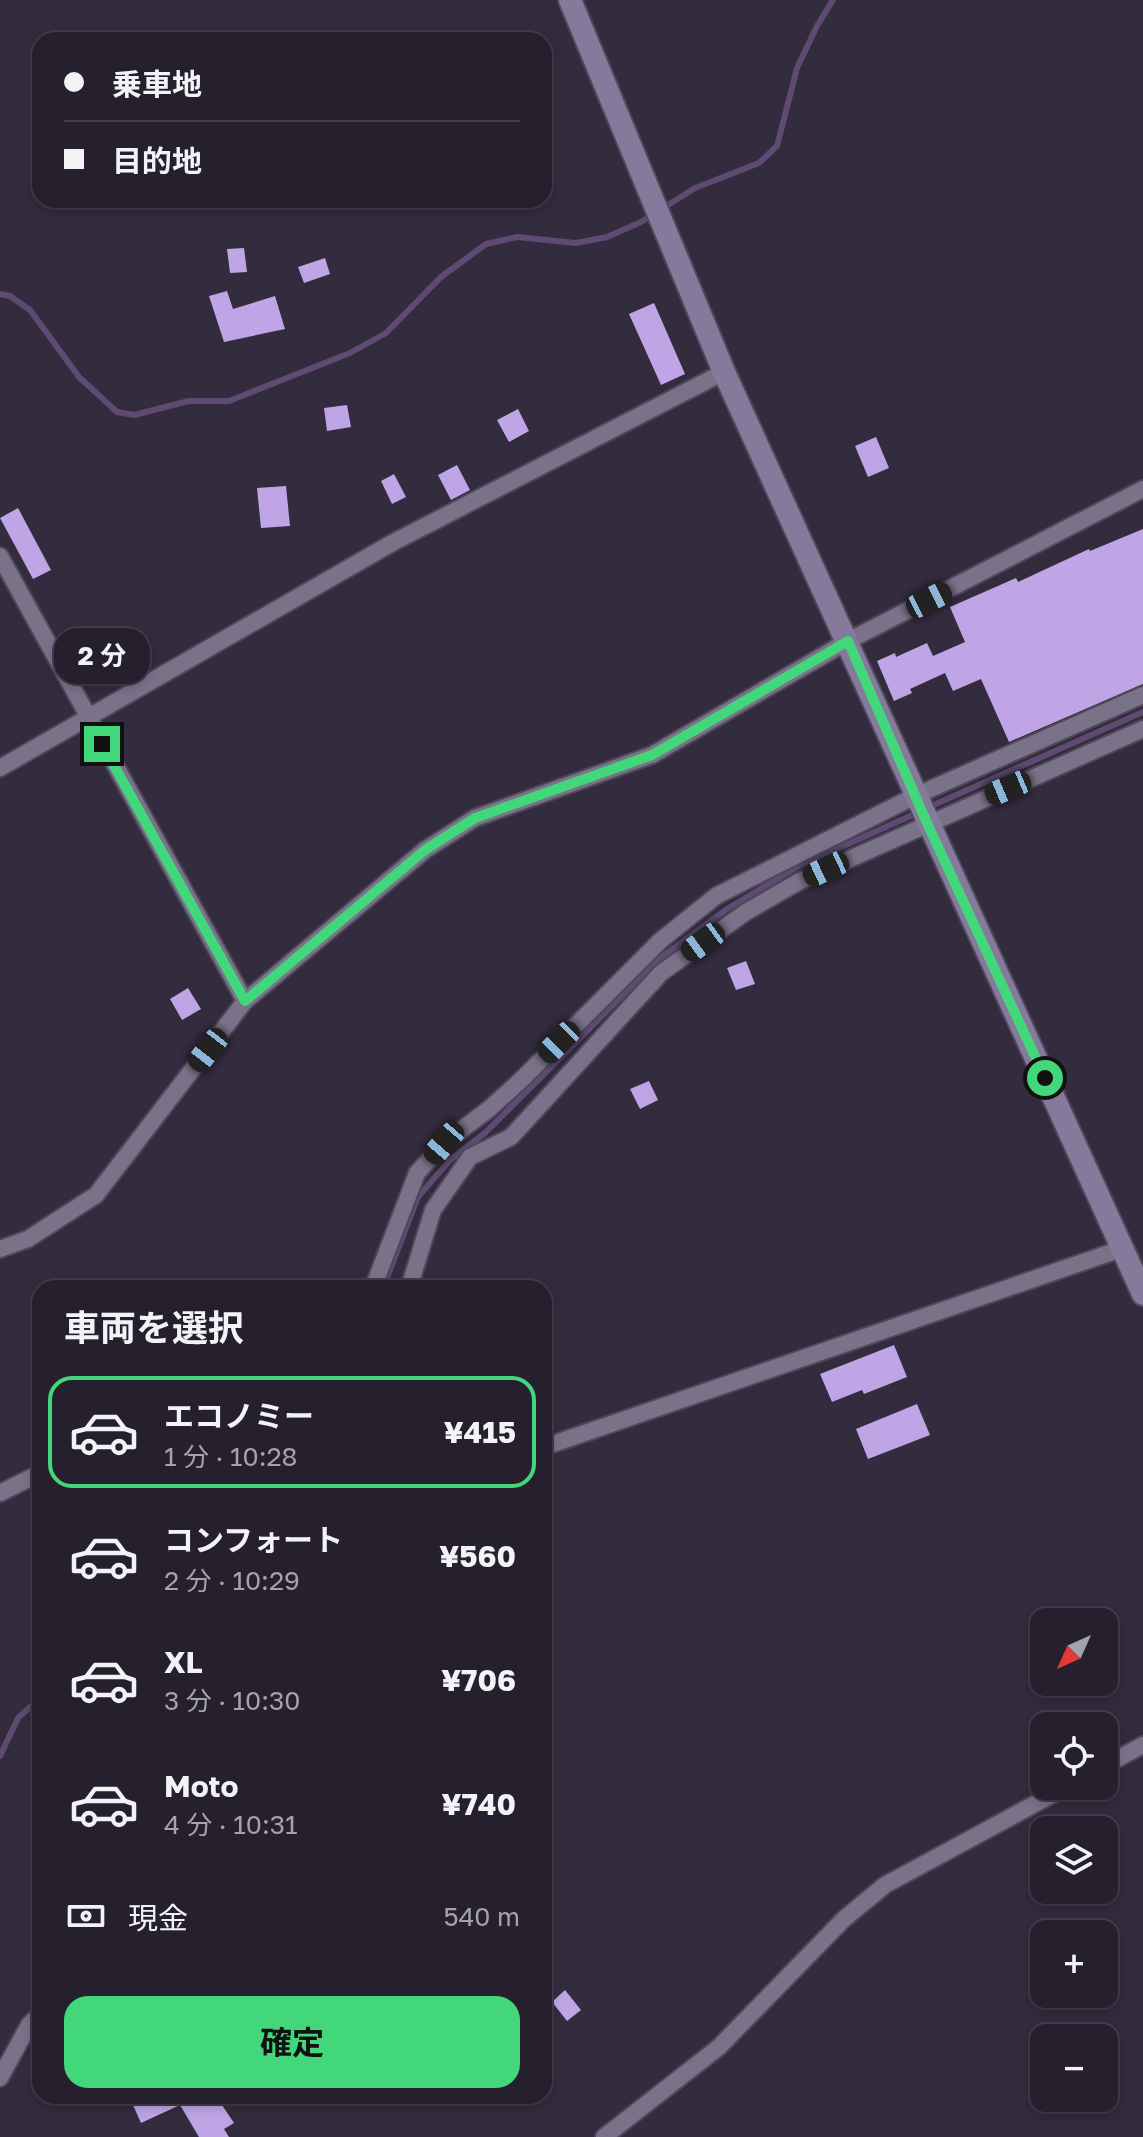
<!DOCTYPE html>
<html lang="ja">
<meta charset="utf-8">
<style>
:root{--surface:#26202e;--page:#322d3a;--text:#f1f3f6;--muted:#a4a3aa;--line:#423e4a;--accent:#42d77b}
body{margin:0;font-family:"Golos Text","Noto Sans JP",sans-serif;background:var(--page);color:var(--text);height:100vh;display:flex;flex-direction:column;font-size:30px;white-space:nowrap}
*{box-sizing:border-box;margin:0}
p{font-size:26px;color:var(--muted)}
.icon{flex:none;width:44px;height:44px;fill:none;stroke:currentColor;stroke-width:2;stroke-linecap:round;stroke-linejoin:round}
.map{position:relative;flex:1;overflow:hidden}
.side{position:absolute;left:32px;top:1280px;width:520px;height:824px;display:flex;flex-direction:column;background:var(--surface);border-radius:24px;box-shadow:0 4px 12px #0003,0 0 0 2px var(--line)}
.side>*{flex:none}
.banner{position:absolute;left:32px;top:32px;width:520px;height:176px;border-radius:24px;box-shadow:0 4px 12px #0003,0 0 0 2px var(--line);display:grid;align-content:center;height:176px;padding:0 32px;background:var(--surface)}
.needle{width:52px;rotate:225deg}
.controls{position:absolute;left:1030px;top:1608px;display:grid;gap:16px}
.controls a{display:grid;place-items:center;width:88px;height:88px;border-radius:16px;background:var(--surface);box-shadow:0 4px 12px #0003,0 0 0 2px var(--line);font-size:40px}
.end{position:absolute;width:36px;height:36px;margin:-18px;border:10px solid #42d77b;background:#111;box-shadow:0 0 0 4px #111}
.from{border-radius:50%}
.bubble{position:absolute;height:56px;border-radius:24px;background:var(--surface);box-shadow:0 4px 12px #0003,0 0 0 2px var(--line);font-size:26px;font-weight:700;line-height:56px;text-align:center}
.car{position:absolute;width:24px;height:48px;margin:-24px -12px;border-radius:10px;box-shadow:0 0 6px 2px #0007;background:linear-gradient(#222 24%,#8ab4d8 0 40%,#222 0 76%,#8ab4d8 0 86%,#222 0)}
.banner b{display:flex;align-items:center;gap:28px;height:76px;font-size:30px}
.banner b+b{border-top:2px solid var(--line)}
.banner i{width:20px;height:20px;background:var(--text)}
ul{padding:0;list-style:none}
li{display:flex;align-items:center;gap:24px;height:112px;margin:0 16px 12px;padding:0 16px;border:4px solid transparent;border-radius:24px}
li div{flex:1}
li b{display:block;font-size:30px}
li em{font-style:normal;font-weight:700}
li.active{border-color:var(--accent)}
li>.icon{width:72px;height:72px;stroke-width:1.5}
h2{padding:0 32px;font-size:36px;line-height:96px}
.pay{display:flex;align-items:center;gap:20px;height:88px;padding:0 32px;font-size:30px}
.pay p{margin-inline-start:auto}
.cta{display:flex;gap:16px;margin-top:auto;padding:16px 32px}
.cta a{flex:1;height:92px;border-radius:24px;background:var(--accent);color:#111;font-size:32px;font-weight:700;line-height:92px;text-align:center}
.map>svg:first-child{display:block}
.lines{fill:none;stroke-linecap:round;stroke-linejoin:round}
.stream{stroke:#5e4a72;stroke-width:6}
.building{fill:#bfa5e6}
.street-casing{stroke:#4e4859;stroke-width:20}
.secondary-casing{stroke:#4e4859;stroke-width:26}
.street{stroke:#7a7289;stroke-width:16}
.secondary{stroke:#867a9c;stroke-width:22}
.route{stroke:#42d77b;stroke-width:10}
</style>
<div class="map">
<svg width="1143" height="2137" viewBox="0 0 1143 2137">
<rect width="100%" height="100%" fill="#332b3e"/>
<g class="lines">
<g class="stream">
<polyline points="0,294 10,296 30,310 79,377 117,412 134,415 189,401 229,401 350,353 386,333 441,277 486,244 517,237 576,243 607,237 641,222 695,188 759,163 777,146 797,68 817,26 833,0"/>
<polyline points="929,807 1143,712"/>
<polyline points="383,1288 418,1197 450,1160 485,1133 659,959 727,909 797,867 919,812"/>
<polyline points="0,1756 18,1718 40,1698"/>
</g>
</g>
<g class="building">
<polygon points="244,248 247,272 230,273 227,249"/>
<polygon points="325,258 330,274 304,283 298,267"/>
<polygon points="227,291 233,309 275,296 285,329 224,342 209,296"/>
<polygon points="654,303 685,374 661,385 629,314"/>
<polygon points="347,405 351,427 327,431 324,408"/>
<polygon points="518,409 529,431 509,442 497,420"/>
<polygon points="876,437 889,468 868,477 855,446"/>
<polygon points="457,465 470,490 451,500 438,475"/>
<polygon points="394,474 406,497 392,504 381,481"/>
<polygon points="286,486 290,526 261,528 257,488"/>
<polygon points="18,508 51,570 33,579 0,518"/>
<polygon points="1143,529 1143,684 1009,742 981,679 953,691 945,673 910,689 912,693 894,701 877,661 895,653 896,657 927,643 933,656 965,642 950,607 1016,578 1018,582 1089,549 1090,551"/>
<polygon points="746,961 755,984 736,990 727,968"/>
<polygon points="188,988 201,1009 182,1020 170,999"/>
<polygon points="649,1081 658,1100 640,1109 630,1089"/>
<polygon points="894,1345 907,1377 864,1394 862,1390 832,1402 820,1374"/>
<polygon points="917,1404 930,1435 868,1459 856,1429"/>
<polygon points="565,1990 581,2010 567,2021 552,2002"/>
<polygon points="129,2096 216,2096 234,2123 224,2129 229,2137 199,2137 180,2105 141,2123"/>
</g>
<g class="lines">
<g class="street-casing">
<g id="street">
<polyline points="0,556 245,1001"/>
<polyline points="0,768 392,543 724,372"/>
<polyline points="0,1249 28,1239 96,1195 245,1001 425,850 475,818 652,755 848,641 1143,489"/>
<polyline points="373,1288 417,1173 444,1143 489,1109 519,1082 660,941 716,896 917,795 1143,695"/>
<polyline points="409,1288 433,1210 470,1157 511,1137 661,973 746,912 800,881 1143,729"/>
<polyline points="544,1447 1124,1248"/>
<polyline points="0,1493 40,1473"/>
<polyline points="1104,1766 1143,1745"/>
<polyline points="0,2078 29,2025 40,2014"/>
<polyline points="604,2137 719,2047 844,1919 885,1885 1068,1786"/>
</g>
</g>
<g class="secondary-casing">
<polyline id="secondary" points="570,0 724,372 1143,1294"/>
</g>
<use href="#street" class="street"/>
<use href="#secondary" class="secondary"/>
</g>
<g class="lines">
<polyline class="route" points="102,744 245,1001 425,850 475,818 652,755 848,641 927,823 1045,1078"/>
</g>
</svg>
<div class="controls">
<a><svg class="needle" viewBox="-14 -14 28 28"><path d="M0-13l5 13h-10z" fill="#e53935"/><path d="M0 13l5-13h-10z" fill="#a4a3aa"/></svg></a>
<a><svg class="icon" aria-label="locate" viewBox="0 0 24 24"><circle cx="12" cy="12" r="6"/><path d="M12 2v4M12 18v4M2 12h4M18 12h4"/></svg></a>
<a><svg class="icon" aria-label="layers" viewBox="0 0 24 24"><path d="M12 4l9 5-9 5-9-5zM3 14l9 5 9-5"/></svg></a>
<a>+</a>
<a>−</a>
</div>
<i class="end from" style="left:1045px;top:1078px"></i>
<i class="end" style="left:102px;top:744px"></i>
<div class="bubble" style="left:54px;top:628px;width:96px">2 分</div>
<i class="car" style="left:929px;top:600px;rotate:63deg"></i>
<i class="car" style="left:1008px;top:788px;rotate:247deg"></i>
<i class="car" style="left:826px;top:869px;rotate:245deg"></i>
<i class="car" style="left:703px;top:942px;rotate:234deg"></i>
<i class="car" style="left:559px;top:1042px;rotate:225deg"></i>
<i class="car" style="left:208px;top:1050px;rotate:218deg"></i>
<i class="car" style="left:444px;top:1143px;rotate:221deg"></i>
<div class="banner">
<b><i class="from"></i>乗車地</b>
<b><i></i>目的地</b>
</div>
<section class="side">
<h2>車両を選択</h2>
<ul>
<li class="active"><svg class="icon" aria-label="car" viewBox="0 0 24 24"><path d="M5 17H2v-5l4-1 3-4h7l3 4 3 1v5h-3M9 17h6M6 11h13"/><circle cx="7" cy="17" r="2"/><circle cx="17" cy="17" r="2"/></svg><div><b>エコノミー</b><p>1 分 · 10:28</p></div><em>¥415</em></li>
<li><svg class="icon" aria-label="car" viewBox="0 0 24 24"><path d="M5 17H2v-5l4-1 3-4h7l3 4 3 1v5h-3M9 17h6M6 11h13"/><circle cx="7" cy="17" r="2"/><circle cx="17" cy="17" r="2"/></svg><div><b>コンフォート</b><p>2 分 · 10:29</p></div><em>¥560</em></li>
<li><svg class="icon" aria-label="car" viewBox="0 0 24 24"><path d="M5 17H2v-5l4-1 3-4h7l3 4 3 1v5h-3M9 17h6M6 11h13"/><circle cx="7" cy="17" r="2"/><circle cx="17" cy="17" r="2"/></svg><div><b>XL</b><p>3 分 · 10:30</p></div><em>¥706</em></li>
<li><svg class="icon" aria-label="car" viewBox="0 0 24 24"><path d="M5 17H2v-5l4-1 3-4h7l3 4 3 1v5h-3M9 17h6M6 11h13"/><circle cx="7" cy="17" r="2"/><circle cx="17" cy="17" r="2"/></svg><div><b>Moto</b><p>4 分 · 10:31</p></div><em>¥740</em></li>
</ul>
<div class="pay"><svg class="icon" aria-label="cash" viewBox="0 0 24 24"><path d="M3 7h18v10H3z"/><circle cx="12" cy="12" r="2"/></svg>現金<p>540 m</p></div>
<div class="cta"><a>確定</a></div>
</section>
</div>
